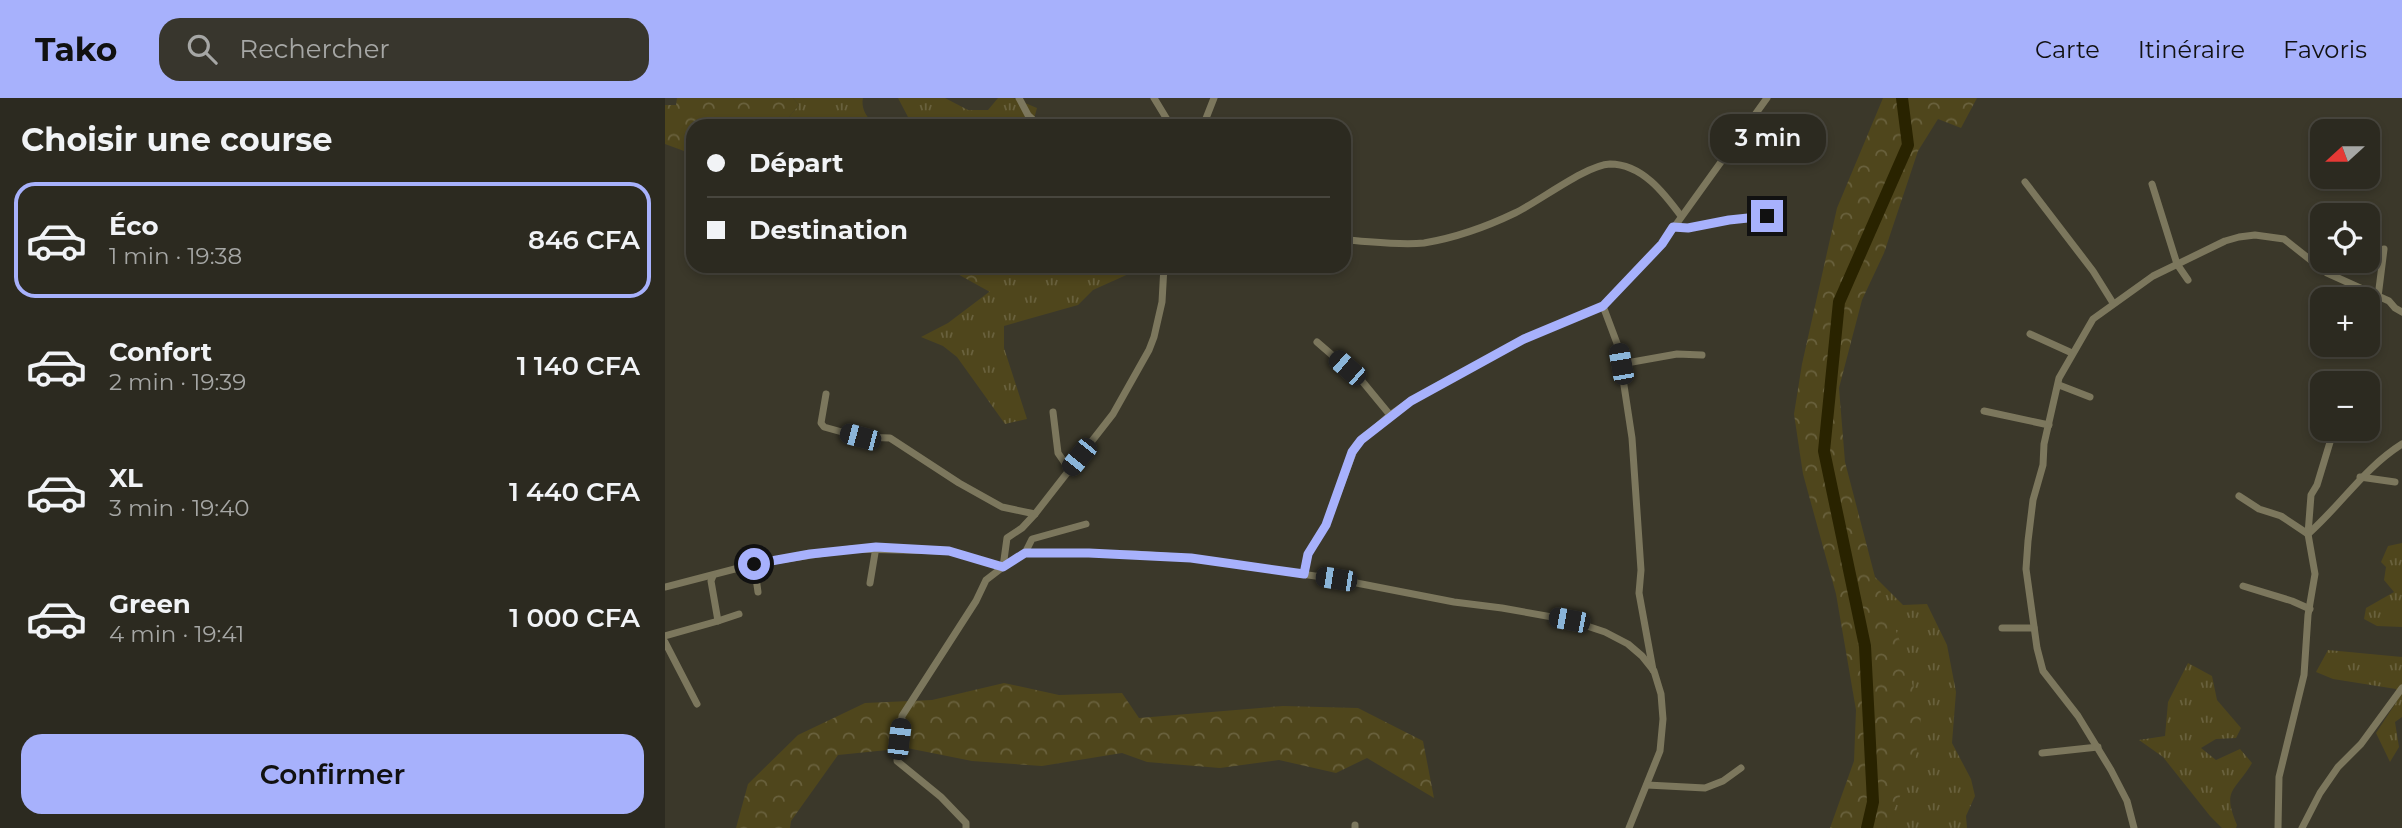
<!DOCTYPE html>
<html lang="fr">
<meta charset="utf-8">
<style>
:root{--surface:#2c2a20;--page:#38362d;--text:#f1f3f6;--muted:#a6a7a5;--line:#48463e;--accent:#a7b1fc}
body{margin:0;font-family:Montserrat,sans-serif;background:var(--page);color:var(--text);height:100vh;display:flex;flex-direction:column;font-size:26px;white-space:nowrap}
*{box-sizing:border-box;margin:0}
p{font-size:23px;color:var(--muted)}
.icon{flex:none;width:38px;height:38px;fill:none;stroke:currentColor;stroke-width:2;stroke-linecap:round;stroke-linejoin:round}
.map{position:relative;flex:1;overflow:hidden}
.panel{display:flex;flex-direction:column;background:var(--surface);width:665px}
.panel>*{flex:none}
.top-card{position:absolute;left:21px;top:21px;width:665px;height:154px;border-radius:21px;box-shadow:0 4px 10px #0003,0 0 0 2px var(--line);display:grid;align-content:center;height:154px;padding:0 21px;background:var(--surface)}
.needle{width:46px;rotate:249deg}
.buttons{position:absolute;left:1645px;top:21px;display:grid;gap:14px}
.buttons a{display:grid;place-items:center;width:70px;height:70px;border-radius:14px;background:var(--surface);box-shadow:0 4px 10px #0003,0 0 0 2px var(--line);font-size:35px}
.end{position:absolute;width:32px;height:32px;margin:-16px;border:9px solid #a7b1fc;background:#111;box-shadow:0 0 0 4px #111}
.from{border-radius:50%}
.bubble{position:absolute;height:49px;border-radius:21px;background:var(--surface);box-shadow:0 4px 10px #0003,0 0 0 2px var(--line);font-size:23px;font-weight:600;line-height:49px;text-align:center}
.car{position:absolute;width:21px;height:42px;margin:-21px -10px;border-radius:9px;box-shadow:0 0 5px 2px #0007;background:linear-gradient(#222 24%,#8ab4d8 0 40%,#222 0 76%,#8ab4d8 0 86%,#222 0)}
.top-card b{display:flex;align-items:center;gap:24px;height:66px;font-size:26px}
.top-card b+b{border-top:2px solid var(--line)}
.top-card i{width:18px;height:18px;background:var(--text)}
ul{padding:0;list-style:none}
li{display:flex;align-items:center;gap:21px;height:116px;margin:0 14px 10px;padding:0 7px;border:4px solid transparent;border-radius:21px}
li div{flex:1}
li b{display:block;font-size:26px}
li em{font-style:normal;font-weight:600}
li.current{border-color:var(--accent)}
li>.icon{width:63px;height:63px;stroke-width:1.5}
h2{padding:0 21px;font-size:32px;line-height:84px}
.primary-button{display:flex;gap:14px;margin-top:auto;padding:14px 21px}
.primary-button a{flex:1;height:80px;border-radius:21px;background:var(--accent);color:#111;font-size:28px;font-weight:600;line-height:80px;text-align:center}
header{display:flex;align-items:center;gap:42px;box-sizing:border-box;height:98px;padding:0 35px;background:var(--accent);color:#111}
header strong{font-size:33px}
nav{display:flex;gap:38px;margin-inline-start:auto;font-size:24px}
.search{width:490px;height:63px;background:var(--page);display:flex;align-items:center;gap:18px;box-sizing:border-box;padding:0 24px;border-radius:21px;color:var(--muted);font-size:26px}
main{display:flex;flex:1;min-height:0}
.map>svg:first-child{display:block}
.grass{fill:url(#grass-tufts)}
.forest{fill:url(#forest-crowns)}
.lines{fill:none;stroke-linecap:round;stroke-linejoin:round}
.river{stroke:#292300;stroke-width:12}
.street{stroke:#7c775d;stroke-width:7}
.route{stroke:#a7b1fc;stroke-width:9}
</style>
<header>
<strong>Tako</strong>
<div class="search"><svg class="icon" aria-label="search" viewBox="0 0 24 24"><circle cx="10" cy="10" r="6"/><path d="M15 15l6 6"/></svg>Rechercher</div>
<nav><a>Carte</a><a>Itinéraire</a><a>Favoris</a></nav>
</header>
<main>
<section class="panel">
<h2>Choisir une course</h2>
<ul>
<li class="current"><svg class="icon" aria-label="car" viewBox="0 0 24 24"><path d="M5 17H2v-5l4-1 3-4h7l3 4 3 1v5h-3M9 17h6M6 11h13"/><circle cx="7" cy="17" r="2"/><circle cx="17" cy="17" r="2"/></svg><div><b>Éco</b><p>1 min · 19:38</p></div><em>846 CFA</em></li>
<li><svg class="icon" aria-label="car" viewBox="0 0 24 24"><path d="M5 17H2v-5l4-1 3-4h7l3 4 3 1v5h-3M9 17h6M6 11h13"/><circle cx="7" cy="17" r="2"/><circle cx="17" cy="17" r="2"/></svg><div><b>Confort</b><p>2 min · 19:39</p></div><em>1 140 CFA</em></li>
<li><svg class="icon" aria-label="car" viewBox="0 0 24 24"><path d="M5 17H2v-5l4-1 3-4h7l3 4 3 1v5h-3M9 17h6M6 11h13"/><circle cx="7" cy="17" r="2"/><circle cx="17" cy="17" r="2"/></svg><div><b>XL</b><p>3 min · 19:40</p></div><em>1 440 CFA</em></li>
<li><svg class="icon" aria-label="car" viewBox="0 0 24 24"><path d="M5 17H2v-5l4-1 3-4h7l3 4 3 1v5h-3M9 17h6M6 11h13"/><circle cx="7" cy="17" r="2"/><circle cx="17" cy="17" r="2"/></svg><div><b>Green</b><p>4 min · 19:41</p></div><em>1 000 CFA</em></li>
</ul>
<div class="primary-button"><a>Confirmer</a></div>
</section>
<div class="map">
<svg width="1737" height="730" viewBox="0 0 1737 730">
<defs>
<pattern id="grass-tufts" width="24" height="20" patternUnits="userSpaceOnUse" patternTransform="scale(1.75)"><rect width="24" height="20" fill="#4f461c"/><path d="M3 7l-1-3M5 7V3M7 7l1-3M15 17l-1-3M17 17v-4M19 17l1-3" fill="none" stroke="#69613d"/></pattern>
<pattern id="forest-crowns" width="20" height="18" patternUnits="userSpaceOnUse" patternTransform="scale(1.75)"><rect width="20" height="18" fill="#4f461c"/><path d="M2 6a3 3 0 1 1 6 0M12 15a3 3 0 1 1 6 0" fill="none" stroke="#69613d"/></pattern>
</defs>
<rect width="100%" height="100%" fill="#3b382a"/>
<g class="grass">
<path d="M128,0h70c-2,8 2,18 9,23v5h-97l7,-1 17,-20z"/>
<polygon points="233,0 280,0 303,12 323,12 333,0 348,0 372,10 367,28 237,28 243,19"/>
<polygon points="325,168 457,168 468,174 428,192 413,207 339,228 339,250 362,321 340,326 292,259 278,248 256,239 283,225 324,194"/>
<polygon points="1737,445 1737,529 1712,528 1699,521 1701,510 1729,494 1719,482 1721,469 1716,464 1723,448"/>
<polygon points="1210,479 1238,507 1262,506 1282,547 1291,594 1287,645 1306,681 1310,698 1301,718 1302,730 1221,730 1225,717"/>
<polygon points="1663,552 1737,559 1737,619 1730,624 1734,649 1725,664 1711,635 1732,603 1731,591 1668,581 1651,574"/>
<path d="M1523,565l24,13 5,24 24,28 -5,10 -20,1 -15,9 15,12 24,-11 12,14c-18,30 -30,26 -15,62l-1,3h-14l-12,-12 -47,-59 -24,-17 26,-4 3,-34z"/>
</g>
<g class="forest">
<polygon points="12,0 128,0 134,7 117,27 28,28 28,112 23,116 19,53 0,46 0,7 11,7"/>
<polygon points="1218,0 1312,0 1296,30 1273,21 1253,53 1219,155 1197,202 1174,290 1180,364 1210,479 1238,551 1256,619 1250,664 1221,730 1165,730 1189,663 1191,612 1171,496 1138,376 1129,316 1137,266 1172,110"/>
<polygon points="277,168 325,168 325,194 280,169"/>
<polygon points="339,585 394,597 457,595 474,620 618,608 693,610 758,643 769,700 702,660 671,675 614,662 555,670 482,664 457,655 377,668 307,663 242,650 173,657 126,723 125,730 71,730 83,686 133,637 200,605 267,602"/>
</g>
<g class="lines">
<polyline class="river" points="1202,730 1208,704 1200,548 1159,353 1174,204 1243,47 1237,0"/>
<g class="street">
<polyline points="354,0 363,17 375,28"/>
<polyline points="489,0 506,28"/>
<polyline points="538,28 549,0"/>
<polyline points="1360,84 1428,173 1448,205"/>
<polyline points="1487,86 1512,166 1523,182"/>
<polyline points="1008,129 1023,130 1064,122 1102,118"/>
<path d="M679,142c25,1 55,6 80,3 30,-5 64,-17 91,-30 25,-12 71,-48 95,-49 32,0 54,29 71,52"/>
<polyline points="1713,199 1719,151"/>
<polyline points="938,208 953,248 967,340 976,472 974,495 988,572"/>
<polyline points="1365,236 1407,255"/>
<polyline points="652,244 697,283 725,317"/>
<polyline points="956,266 1012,256 1037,257"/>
<polyline points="1394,287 1425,299"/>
<polyline points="161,296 156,325 159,329 195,339 225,340 294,385 337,409 370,416"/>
<polyline points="1319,313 1384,327"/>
<polyline points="388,314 393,355 404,371"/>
<polyline points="1695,379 1730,384"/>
<path d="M1574,398l20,13 22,7 27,18c33,-29 56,-66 94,-90"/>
<polyline points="360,455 367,441 421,426"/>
<polyline points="89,466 93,494"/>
<polyline points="639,476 643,456 661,427 691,347 725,317 745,303 859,241 938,208 997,146 1102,0"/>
<polyline points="205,485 211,449"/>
<polyline points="1578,488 1627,503 1645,511"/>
<polyline points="0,489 89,466 186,451 284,453 338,469 360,455 470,456 526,460 671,481 789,504 837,510 904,522 940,534 963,546 977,558 989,573 996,596 998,621 995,653 964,730"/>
<polyline points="53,523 74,516"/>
<polyline points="1337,530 1369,530"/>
<polyline points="0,538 53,523 46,483 48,478"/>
<polyline points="0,544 32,606"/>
<polyline points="1377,655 1433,649"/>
<polyline points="982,687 1040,690 1058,683 1076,670"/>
<polyline points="690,727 690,730"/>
<polyline points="301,730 301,725 276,699 232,663 237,618 311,503 321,482 338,469 342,440 357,430 370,416 448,316 484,252 489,239 497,204 499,168"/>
<polyline points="1469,730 1462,703 1446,672 1413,618 1378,573 1372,550 1361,471 1363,443 1368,402 1378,367 1379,346 1394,280 1428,221 1488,178 1560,143 1574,139 1590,137 1619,141 1662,175 1724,203 1730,210 1737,214"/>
<polyline points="1613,730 1614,679 1639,577 1643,517 1650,476 1643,436 1646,397 1652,387 1669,331"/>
<polyline points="1637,730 1655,695 1673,669 1696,646 1737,590"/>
</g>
</g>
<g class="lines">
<polyline class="route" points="89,466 145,456 211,449 284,453 338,469 360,455 424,455 526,460 639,476 643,456 661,427 687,354 696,342 746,303 859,241 938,208 997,146 1008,129 1023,130 1064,122 1102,118"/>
</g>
</svg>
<div class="buttons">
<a><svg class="needle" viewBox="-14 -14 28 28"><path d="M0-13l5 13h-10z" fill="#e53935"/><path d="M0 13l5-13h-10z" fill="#a6a7a5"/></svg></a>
<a><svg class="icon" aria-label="locate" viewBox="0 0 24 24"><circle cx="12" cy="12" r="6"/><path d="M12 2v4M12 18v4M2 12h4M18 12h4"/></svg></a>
<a>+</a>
<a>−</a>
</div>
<i class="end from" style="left:89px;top:466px"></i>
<i class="end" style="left:1102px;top:118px"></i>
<div class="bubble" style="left:1045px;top:16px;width:116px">3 min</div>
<i class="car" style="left:956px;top:266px;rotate:350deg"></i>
<i class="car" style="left:682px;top:270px;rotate:311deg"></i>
<i class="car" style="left:195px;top:339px;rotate:285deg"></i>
<i class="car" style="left:414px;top:359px;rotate:219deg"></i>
<i class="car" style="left:671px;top:481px;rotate:279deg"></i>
<i class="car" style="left:904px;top:522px;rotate:281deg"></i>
<i class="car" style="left:234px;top:641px;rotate:7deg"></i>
<div class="top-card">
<b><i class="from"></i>Départ</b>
<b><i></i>Destination</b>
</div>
</div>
</main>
